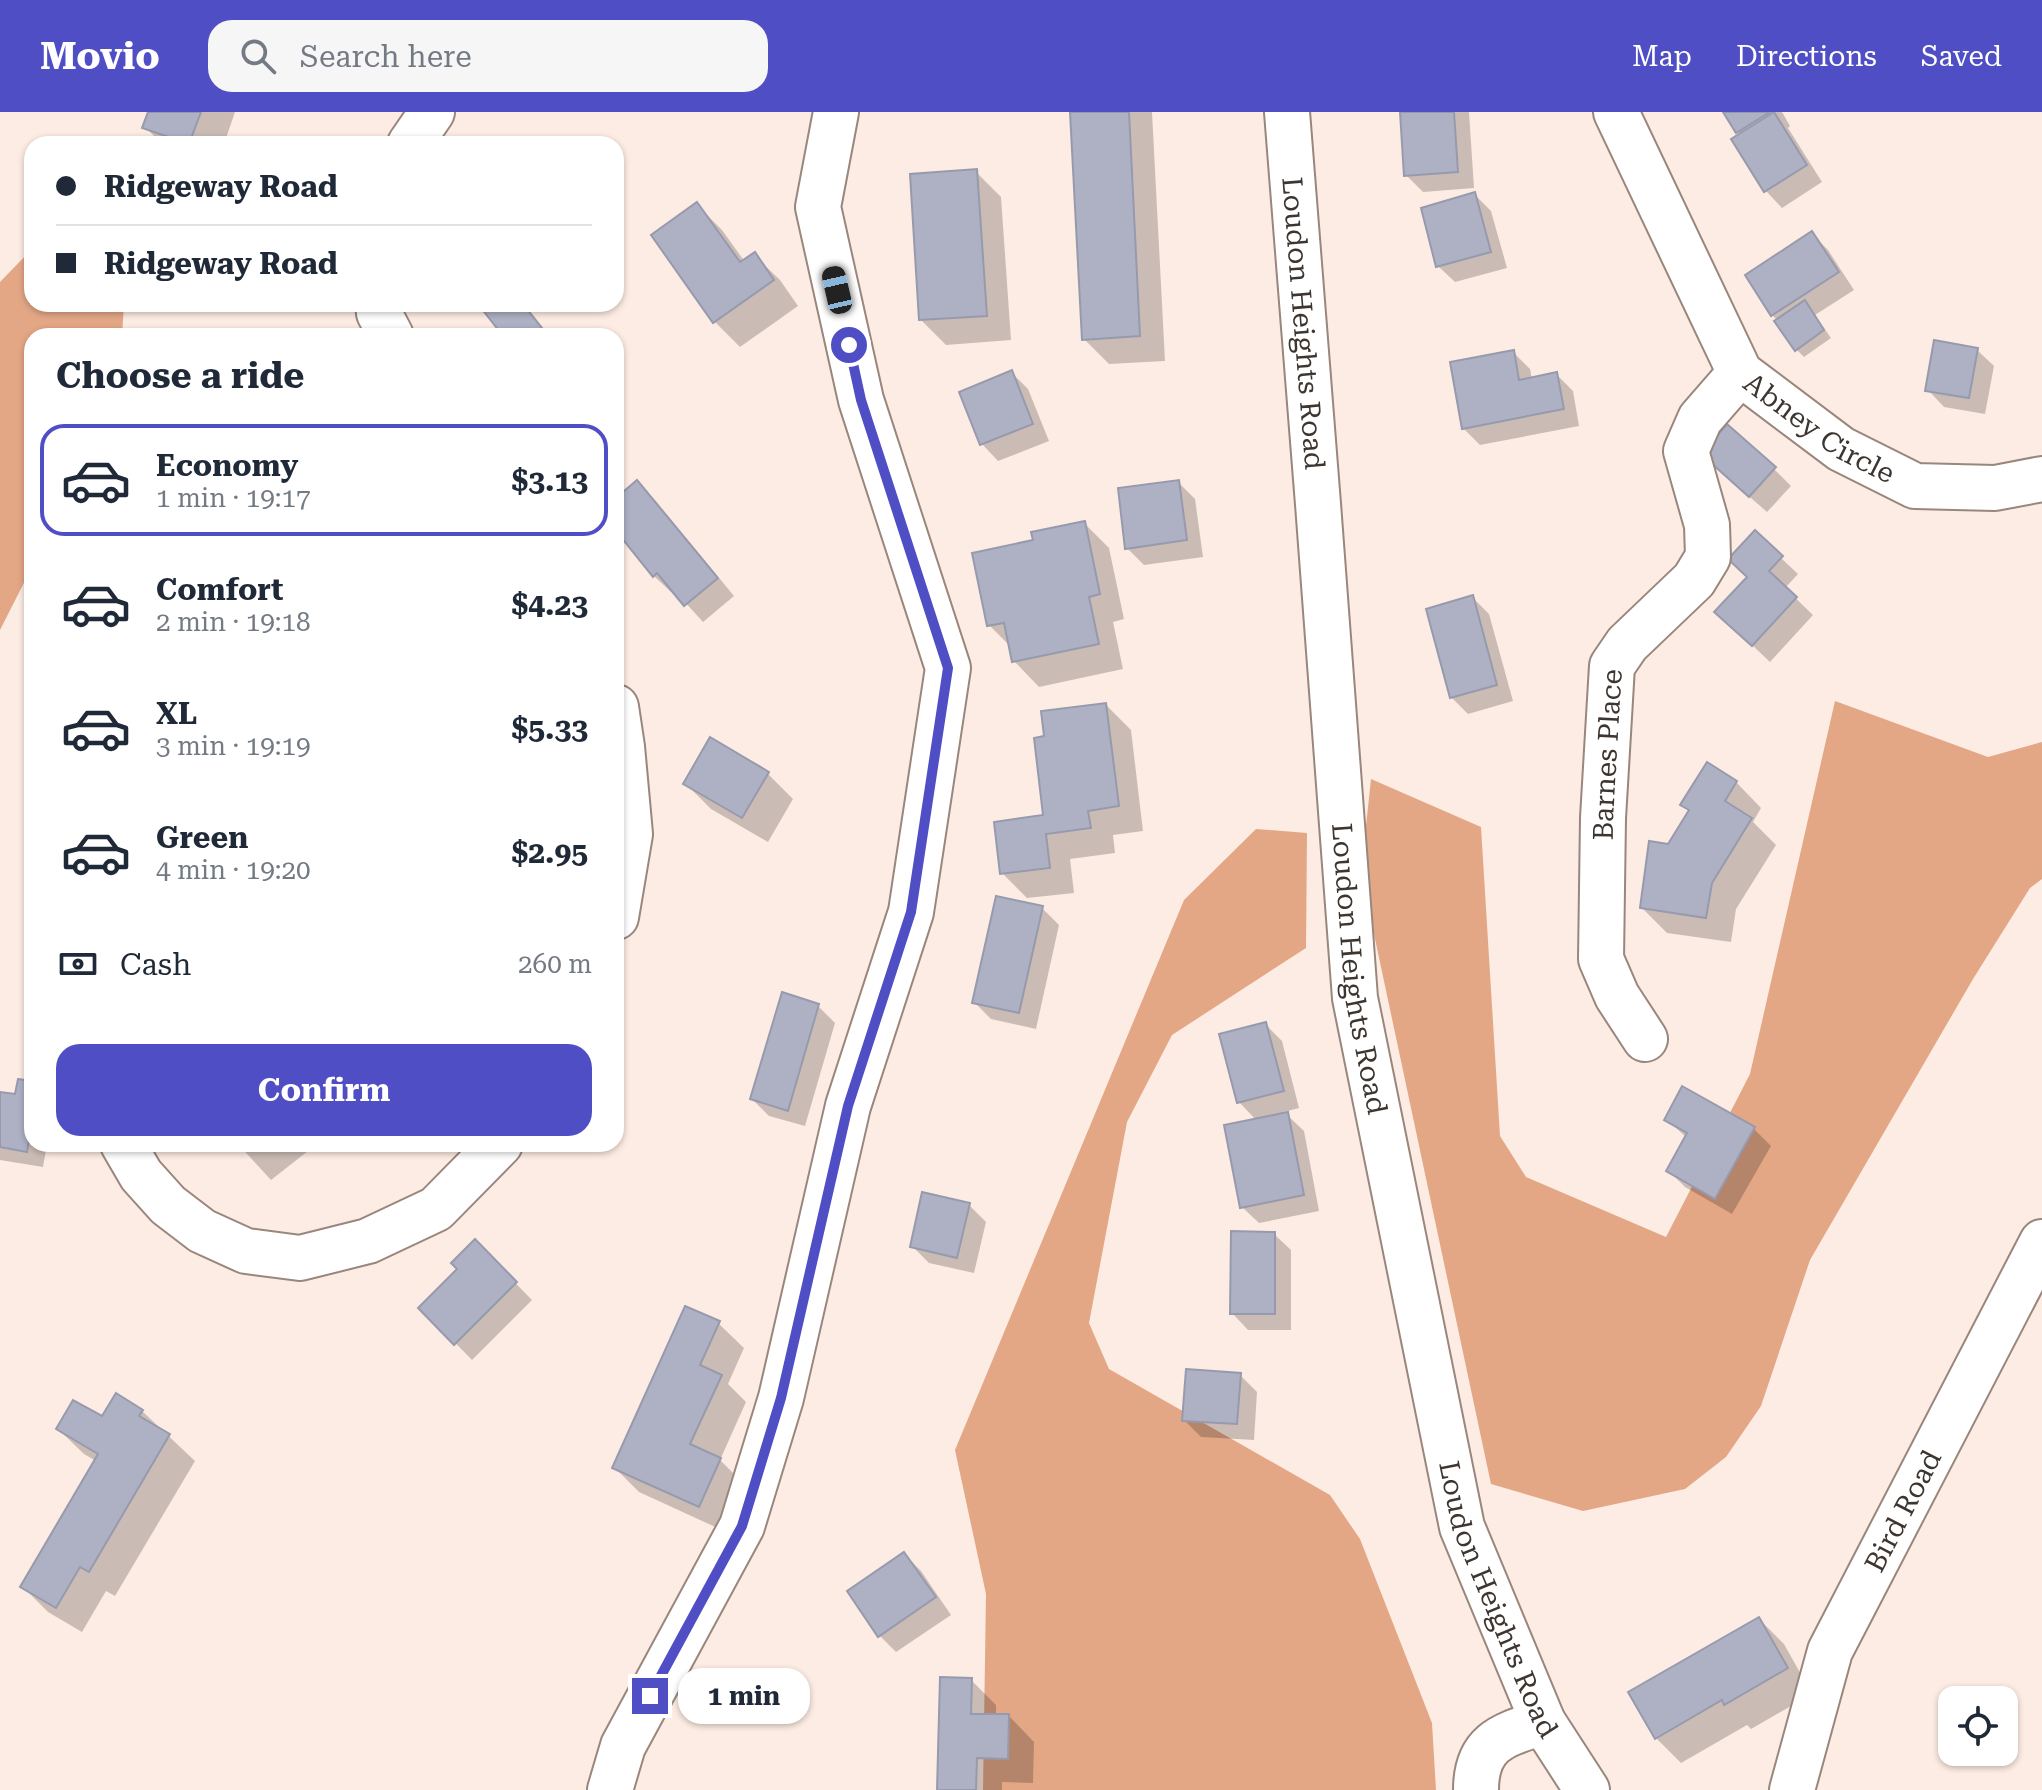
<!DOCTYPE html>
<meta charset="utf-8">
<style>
:root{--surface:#fff;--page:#f6f6f7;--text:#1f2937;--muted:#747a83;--line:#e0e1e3;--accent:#504ec4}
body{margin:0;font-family:"Roboto Serif",serif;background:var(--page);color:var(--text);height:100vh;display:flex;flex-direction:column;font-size:30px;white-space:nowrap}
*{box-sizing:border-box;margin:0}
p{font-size:26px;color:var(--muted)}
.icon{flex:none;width:44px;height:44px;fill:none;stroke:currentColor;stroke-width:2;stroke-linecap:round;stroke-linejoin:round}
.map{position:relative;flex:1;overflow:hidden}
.drawer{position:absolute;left:24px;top:216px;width:600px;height:824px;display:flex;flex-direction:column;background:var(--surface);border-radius:24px;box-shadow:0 2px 6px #0004}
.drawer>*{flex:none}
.guide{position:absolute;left:24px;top:24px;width:600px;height:176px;border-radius:24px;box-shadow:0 2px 6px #0004;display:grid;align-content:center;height:176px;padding:0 32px;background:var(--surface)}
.controls{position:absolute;left:1938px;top:1574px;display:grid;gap:16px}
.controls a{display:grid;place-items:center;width:80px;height:80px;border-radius:16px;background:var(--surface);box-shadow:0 2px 6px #0004;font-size:40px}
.end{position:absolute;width:36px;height:36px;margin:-18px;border:10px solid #504ec4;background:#fff;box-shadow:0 0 0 4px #fff}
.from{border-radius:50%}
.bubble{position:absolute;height:56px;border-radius:24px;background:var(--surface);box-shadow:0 2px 6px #0004;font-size:26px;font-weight:700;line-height:56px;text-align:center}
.car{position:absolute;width:24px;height:48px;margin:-24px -12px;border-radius:10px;box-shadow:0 0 6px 2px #0007;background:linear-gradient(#222 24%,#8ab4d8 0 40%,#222 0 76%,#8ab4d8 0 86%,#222 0)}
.guide b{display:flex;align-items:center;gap:28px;height:76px;font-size:30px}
.guide b+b{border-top:2px solid var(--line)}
.guide i{width:20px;height:20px;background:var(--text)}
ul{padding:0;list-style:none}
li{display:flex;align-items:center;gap:24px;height:112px;margin:0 16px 12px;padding:0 16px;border:4px solid transparent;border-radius:24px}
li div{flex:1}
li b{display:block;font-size:30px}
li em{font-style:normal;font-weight:700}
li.current{border-color:var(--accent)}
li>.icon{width:72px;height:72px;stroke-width:1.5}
h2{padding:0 32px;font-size:36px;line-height:96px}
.pay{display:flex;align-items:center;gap:20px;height:88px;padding:0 32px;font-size:30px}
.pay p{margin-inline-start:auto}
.primary-button{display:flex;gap:16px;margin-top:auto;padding:16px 32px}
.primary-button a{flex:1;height:92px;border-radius:24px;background:var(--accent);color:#fff;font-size:32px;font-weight:700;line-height:92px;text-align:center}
header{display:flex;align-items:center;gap:48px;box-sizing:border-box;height:112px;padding:0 40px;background:var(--accent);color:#fff}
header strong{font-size:38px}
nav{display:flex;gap:44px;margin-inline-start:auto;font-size:28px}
.search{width:560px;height:72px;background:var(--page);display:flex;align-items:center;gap:20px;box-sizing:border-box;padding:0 28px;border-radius:24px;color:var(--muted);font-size:30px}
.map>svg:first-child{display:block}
.forest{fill:#e3a786}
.shadow{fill:#0003}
.building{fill:#aeb1c4;stroke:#979aad;stroke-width:2}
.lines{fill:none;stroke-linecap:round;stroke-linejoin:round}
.minor-casing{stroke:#99867c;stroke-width:48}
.minor{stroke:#fff;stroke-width:44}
.route{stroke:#504ec4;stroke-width:10}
.labels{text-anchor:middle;stroke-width:6;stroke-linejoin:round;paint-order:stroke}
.street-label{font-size:28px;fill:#3d3530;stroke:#fff}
</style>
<header>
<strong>Movio</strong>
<div class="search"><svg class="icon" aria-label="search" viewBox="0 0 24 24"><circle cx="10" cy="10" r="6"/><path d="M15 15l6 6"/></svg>Search here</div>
<nav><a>Map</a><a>Directions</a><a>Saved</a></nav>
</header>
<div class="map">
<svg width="2042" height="1678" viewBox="0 0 2042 1678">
<rect width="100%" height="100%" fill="#fdece3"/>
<g class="forest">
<polygon points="32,137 32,192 124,192 122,224 32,224 32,455 0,518 0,170"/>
<polygon points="1835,589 1988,645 2042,630 2042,767 2030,776 1973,867 1810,1148 1761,1294 1726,1345 1685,1377 1583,1399 1491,1372 1361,761 1371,667 1481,715 1500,1024 1526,1065 1666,1125 1750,962"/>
<polygon points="1256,717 1307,721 1306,836 1172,923 1127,1010 1089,1211 1109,1257 1330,1383 1360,1427 1432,1611 1436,1678 983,1678 986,1482 955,1338 1184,788"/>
</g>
<g class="shadow">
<polygon points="150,0 235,0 224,32 162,32 145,15"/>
<polygon points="1072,0 1152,0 1165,249 1109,252 1084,227"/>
<polygon points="1402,0 1469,0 1474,76 1423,80 1406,63"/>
<polygon points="1725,0 1782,0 1790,14 1788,16 1822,70 1782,96 1766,79 1734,28 1741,23"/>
<polygon points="976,60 1001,85 1011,228 946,233 921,208"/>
<polygon points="1474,82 1491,99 1507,156 1455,170 1438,154"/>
<polygon points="697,93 722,118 745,150 754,143 780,168 798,194 740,235 715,210"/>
<polygon points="1812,122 1828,138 1854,178 1815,203 1831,226 1804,245 1796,237 1778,209 1772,203"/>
<polygon points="480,192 524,192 550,224 496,224 502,219"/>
<polygon points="1977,238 1994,254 1985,302 1944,295 1928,278"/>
<polygon points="1513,240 1530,257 1532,267 1557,263 1573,279 1579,314 1480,333 1463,316"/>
<polygon points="1011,260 1028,277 1049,329 998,349 982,332"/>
<polygon points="1774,357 1791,374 1767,400 1720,359"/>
<polygon points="1178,370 1195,387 1203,445 1144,453 1127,436"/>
<polygon points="637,371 654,387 734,484 703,510 674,478 671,480 654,464 616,416 616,388"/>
<polygon points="1084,411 1109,436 1124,507 1113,510 1123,557 1039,575 1014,549 1011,535 989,513 1035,430"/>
<polygon points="1781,446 1798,462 1785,476 1813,503 1770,550 1717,500"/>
<polygon points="1472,485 1489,502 1513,589 1468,602 1451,585"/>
<polygon points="1106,593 1131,618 1143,719 1113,723 1115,741 1070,747 1074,781 1027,786 1002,761 1045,705 1046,626"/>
<polygon points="711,628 768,662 793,687 768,730 711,697 685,671"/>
<polygon points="1736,670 1761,696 1753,710 1776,733 1736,797 1731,830 1667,821 1642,796 1669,734 1690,700 1683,693"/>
<polygon points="1042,796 1059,813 1036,917 991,907 975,891"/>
<polygon points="818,894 835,911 805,1014 769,1004 752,987"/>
<polygon points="32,897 32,931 26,925"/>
<polygon points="1265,912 1282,929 1299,996 1284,1000 1304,1019 1319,1099 1259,1111 1242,1095 1257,1009 1239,990"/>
<polygon points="32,971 32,1032 47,1032 43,1055 0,1048 0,982 17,985"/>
<polygon points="1683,977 1754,1017 1771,1034 1732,1102 1685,1075 1668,1058 1687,1026 1666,1007"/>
<polygon points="238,1032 317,1032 271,1068"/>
<polygon points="969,1093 986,1110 974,1161 929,1151 912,1134"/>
<polygon points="1274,1122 1291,1138 1291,1218 1248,1218 1232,1201"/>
<polygon points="475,1130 532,1188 472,1248 421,1196 460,1157"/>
<polygon points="718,1211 744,1236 728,1272 746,1290 720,1348 745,1373 724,1419 639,1380 614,1355"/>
<polygon points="1240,1263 1257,1280 1254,1328 1201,1325 1184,1308"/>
<polygon points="116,1284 142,1299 195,1349 115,1484 106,1479 82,1520 48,1500 22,1474 96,1349 84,1342 58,1317 102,1307"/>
<polygon points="904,1442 921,1459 951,1503 896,1540 880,1524"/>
<polygon points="1759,1507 1784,1532 1812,1582 1751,1617 1747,1613 1681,1651 1656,1626"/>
<polygon points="971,1568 996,1593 996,1604 1009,1604 1034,1630 1033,1671 1002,1670 1002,1678 939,1678"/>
</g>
<g class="building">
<polygon points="148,0 201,0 189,32 142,16"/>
<polygon points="1070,0 1129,0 1140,224 1082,228"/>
<polygon points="1400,0 1454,0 1458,60 1404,64"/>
<polygon points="1723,0 1770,0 1736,21"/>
<polygon points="1774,0 1807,53 1764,80 1731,27"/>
<polygon points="977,57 987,204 919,208 910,62"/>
<polygon points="1475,80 1491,140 1436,155 1421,96"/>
<polygon points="697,90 740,150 755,140 774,168 713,211 651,123"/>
<polygon points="1812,119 1839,160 1771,204 1745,163"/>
<polygon points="1805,188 1824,218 1795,239 1774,209"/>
<polygon points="478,192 523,192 548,224 492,224 499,219"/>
<polygon points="1934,228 1978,236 1969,286 1925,279"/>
<polygon points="1514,238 1519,268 1557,260 1564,297 1462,317 1450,250"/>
<polygon points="1012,258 1033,312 980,333 959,280"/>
<polygon points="1727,312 1776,355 1749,385 1701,342"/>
<polygon points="637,368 718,466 684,494 657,461 653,465 616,419 616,386"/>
<polygon points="1179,368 1187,428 1125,437 1118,376"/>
<polygon points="1085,409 1100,482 1089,485 1099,532 1012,550 1004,511 987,514 972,441 1033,428 1031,420"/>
<polygon points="1755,418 1783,444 1769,459 1797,485 1752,534 1714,500 1747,465 1728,447"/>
<polygon points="1473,483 1497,573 1450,586 1426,497"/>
<polygon points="1106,591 1119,694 1088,699 1091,716 1046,722 1050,756 1000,762 994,710 1043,703 1034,626 1044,624 1041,599"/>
<polygon points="710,625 769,660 742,706 683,672"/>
<polygon points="1707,650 1737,669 1725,689 1752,706 1712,771 1706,806 1640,796 1649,729 1668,732 1689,698 1680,693"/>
<polygon points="996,784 1043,794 1019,901 972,891"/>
<polygon points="782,880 819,892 788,999 750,987"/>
<polygon points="1266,910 1284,979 1237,991 1219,922"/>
<polygon points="18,967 32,969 32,1010 27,1040 0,1035 0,980 15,982"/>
<polygon points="1682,974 1755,1015 1715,1087 1666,1059 1687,1021 1664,1008"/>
<polygon points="1288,1000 1304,1083 1240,1096 1224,1013"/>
<polygon points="922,1080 970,1091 957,1146 910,1135"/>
<polygon points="1231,1119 1275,1120 1275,1202 1230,1202"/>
<polygon points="475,1127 517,1170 454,1233 418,1196 457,1157 451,1151"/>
<polygon points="685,1194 720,1209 700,1253 722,1263 690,1332 721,1346 699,1395 612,1356"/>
<polygon points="1186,1257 1241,1261 1237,1312 1182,1309"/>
<polygon points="116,1281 143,1298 139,1304 170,1322 89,1460 80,1455 56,1496 20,1475 98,1342 56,1317 73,1288 102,1304"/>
<polygon points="904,1440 936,1485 878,1525 847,1479"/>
<polygon points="1759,1505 1788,1556 1724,1593 1722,1588 1655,1627 1628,1580"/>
<polygon points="940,1565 972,1566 971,1602 1009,1602 1008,1647 977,1646 976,1678 937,1678"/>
</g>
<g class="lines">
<g class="minor-casing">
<g id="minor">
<path id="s1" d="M1287,0l31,392 37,494 107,529 81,195 44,68"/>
<path id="s2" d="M1616,0l124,261 101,76 74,37 80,2 47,-9"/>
<polyline points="410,32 432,0"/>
<polyline points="378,192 379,201 391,224"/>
<polyline points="616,595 622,635 630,722 616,805"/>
<path id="s3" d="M1645,927l-28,-43 -16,-37 2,-141 9,-152 15,-22 67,-64 14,-23 -1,-32 -21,-74 14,-32 40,-46"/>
<polyline points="123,1032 141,1063 168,1093 202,1119 246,1139 300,1146 368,1129 436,1097 500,1032"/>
<polyline points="610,1678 623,1634 742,1414 781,1286 848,994 911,800 948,556 861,288 818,95 836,0"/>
<path d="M1476,1678c0,-49 28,-55 67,-68"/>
<path id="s4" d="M1792,1678l38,-139 212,-409"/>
</g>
</g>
<use href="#minor" class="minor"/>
</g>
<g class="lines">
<polyline class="route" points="650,1584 742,1414 781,1286 848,994 911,800 948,556 861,288 849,233"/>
</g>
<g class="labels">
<g class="street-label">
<text dy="10" stroke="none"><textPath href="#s1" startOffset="212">Loudon Heights Road</textPath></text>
<text dy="10" stroke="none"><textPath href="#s2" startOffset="386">Abney Circle</textPath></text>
<text dy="10" stroke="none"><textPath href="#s3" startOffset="296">Barnes Place</textPath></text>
<text dy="10" stroke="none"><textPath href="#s1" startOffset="860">Loudon Heights Road</textPath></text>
<text dy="10" stroke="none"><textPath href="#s4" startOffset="302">Bird Road</textPath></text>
<text dy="10" stroke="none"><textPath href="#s1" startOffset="1508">Loudon Heights Road</textPath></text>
</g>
</g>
</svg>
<div class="controls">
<a><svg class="icon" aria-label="locate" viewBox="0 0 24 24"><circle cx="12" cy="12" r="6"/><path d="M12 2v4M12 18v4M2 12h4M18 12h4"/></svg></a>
</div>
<i class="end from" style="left:849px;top:233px"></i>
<i class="end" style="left:650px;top:1584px"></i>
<div class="bubble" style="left:678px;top:1556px;width:132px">1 min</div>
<i class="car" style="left:837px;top:178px;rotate:347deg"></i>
<div class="guide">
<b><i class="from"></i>Ridgeway Road</b>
<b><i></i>Ridgeway Road</b>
</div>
<section class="drawer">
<h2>Choose a ride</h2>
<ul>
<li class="current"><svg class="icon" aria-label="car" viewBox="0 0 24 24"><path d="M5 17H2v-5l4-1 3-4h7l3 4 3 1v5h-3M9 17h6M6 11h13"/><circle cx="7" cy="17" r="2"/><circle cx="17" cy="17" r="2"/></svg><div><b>Economy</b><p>1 min · 19:17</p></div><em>$3.13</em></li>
<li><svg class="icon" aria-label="car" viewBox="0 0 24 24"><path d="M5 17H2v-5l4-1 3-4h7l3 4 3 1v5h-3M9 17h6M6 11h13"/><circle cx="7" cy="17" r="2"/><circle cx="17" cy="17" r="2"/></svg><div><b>Comfort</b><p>2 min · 19:18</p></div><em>$4.23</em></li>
<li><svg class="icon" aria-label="car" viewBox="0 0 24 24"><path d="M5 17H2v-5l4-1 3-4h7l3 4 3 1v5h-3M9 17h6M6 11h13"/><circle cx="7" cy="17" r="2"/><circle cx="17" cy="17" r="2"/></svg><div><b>XL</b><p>3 min · 19:19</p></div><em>$5.33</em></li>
<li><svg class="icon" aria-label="car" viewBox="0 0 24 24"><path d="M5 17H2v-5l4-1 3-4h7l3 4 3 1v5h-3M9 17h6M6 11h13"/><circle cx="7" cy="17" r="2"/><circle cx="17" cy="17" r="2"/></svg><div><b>Green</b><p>4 min · 19:20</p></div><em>$2.95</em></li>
</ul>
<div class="pay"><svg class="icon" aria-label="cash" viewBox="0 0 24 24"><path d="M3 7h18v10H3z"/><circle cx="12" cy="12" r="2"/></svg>Cash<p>260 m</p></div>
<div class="primary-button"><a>Confirm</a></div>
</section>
</div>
